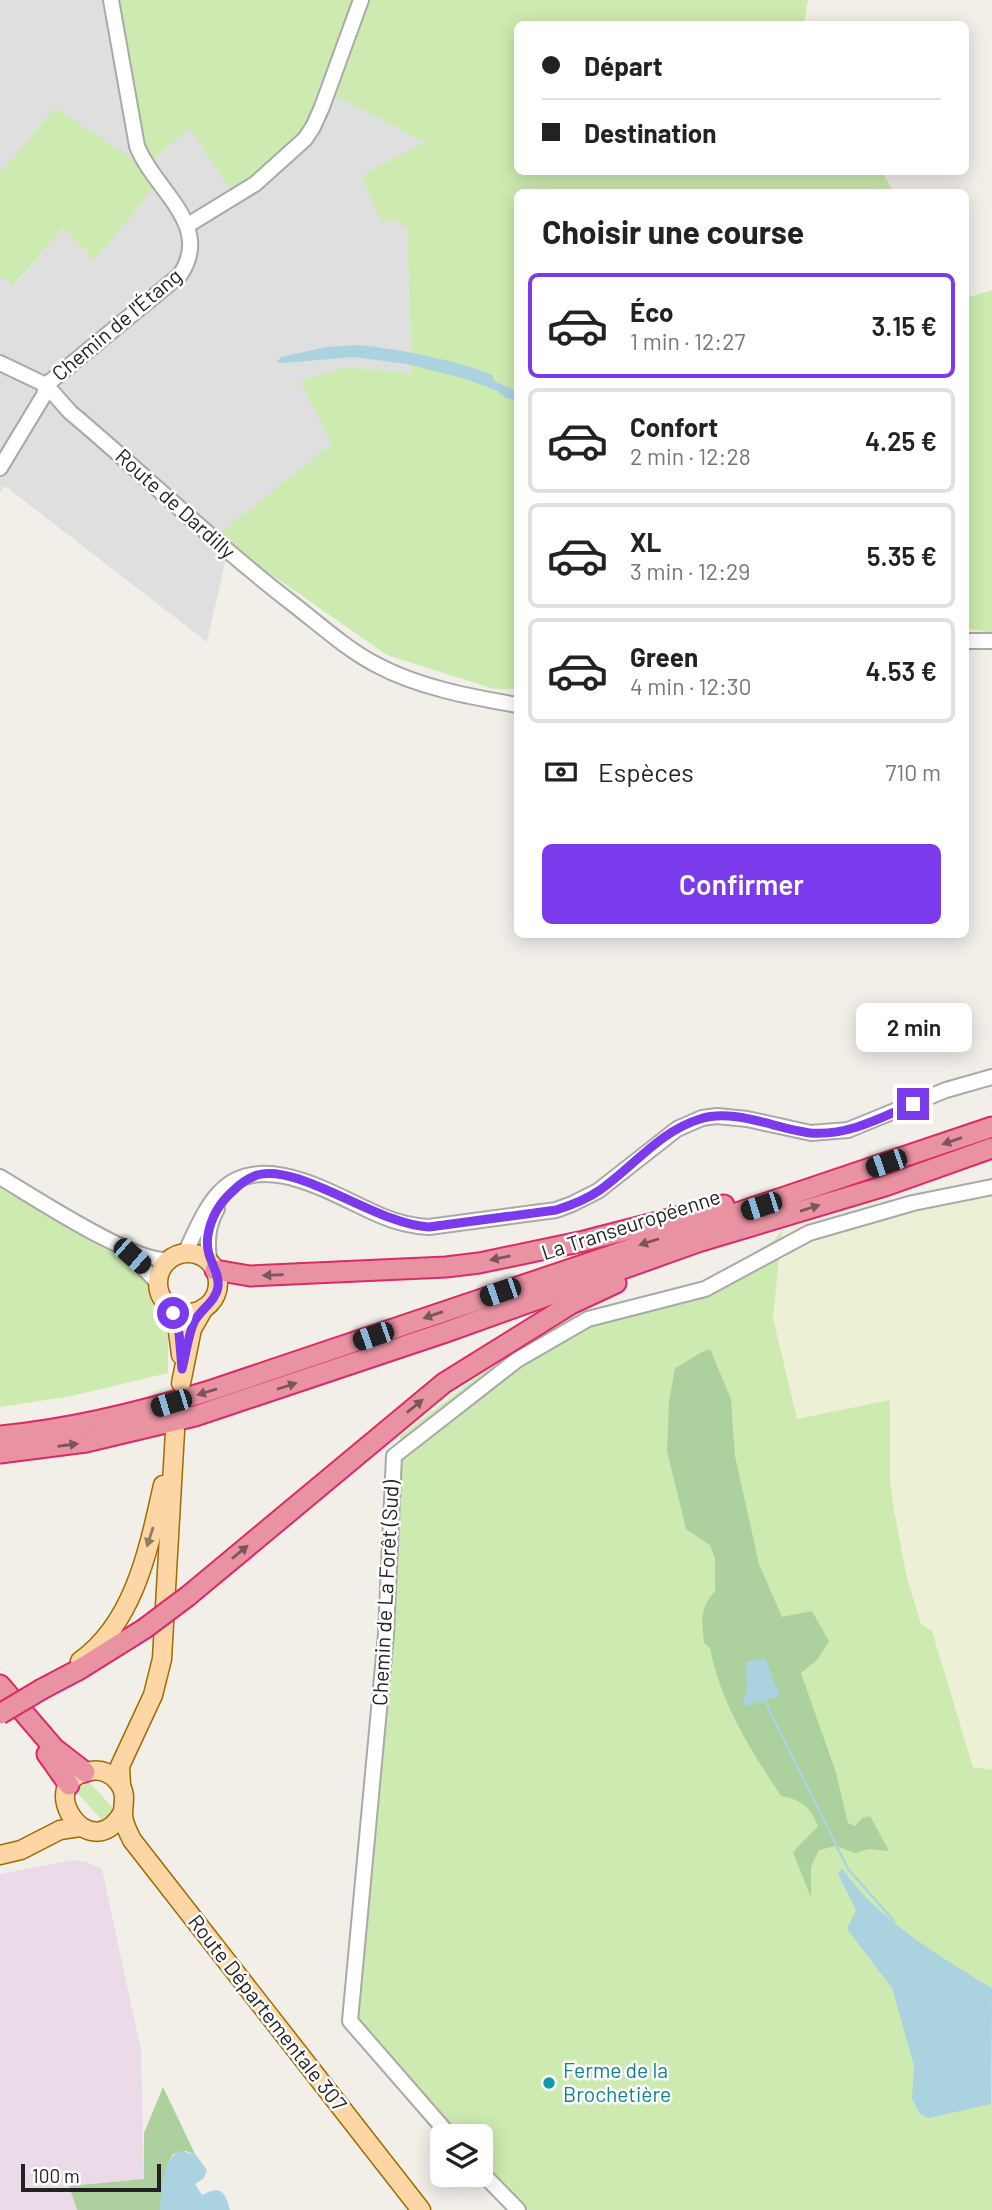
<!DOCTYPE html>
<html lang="fr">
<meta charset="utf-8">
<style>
:root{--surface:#fff;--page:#f2f2f2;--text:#222;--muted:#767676;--line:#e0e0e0;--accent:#7c3aed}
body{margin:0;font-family:Barlow,sans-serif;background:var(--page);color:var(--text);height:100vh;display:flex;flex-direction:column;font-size:26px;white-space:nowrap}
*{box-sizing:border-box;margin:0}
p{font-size:23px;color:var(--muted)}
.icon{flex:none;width:38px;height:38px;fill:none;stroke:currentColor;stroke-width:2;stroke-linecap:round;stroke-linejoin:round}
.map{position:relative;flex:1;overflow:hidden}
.sheet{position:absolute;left:514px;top:189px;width:455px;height:749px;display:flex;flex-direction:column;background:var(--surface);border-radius:10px;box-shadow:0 4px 18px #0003}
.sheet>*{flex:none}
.banner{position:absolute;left:514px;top:21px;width:455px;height:154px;border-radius:10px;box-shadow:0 4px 18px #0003;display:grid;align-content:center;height:154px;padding:0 28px;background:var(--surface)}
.buttons{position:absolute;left:430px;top:2124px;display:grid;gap:14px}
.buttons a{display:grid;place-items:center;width:63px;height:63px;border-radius:10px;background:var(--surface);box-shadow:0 4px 18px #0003;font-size:35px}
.scale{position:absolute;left:21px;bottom:18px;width:140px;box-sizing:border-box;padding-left:7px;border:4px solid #222;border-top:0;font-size:19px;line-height:24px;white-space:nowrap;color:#222;-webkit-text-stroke:5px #fff;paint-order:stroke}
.end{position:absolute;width:32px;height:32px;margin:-16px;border:9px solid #7c3aed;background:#fff;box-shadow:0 0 0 4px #fff}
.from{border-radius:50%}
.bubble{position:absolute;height:49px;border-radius:10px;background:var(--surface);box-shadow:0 4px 18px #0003;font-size:23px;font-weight:600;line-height:49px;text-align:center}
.car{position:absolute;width:21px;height:42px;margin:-21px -10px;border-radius:9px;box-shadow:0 0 5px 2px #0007;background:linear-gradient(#222 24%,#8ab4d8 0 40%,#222 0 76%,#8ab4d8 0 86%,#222 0)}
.banner b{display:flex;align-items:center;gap:24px;height:66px;font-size:26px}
.banner b+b{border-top:2px solid var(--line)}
.banner i{width:18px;height:18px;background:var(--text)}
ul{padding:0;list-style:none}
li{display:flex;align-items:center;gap:21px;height:105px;margin:0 14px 10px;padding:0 14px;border:4px solid var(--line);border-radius:10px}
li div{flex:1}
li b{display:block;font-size:26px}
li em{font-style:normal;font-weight:600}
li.selected{border-color:var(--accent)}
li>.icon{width:63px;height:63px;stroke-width:1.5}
h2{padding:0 28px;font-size:32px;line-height:84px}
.pay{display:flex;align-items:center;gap:18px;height:77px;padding:0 28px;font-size:26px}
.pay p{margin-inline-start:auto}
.cta{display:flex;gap:14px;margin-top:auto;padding:14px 28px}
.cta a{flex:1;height:80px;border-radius:10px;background:var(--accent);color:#fff;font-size:28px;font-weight:600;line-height:80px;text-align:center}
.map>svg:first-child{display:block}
.residential{fill:#e0dfdf}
.industrial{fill:#ebdbe8}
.farmland{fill:#eef0d5}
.grass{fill:#cdebb0}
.forest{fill:#add19e}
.water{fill:#aad3df}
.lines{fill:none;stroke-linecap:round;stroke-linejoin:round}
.stream{stroke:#aad3df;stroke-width:2.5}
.minor-casing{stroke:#a9a9a9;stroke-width:18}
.major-casing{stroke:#a06b00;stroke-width:21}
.highway-casing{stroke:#dc2a67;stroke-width:23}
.minor{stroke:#fff;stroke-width:14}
.major{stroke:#fcd6a4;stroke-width:18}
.highway{stroke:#e892a2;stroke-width:19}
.highway-bridge-casing{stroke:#dc2a67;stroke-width:23;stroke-linecap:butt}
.highway-bridge{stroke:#e892a2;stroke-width:19}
.oneway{fill:#7b545c}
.oneway2{fill:#8f7c63}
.route{stroke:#7c3aed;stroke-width:9}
.culture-dot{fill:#0f9aa8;stroke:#fff;stroke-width:2.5}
.labels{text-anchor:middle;stroke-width:5;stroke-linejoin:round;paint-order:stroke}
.street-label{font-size:21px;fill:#222;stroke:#fff}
.culture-label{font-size:21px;fill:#0d838f;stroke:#fff;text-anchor:start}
</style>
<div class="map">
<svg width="992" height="2210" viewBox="0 0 992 2210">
<rect width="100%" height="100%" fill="#f2efe9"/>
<g class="residential">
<polygon points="0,0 117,0 138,141 133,161 56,109 0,172"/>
<polygon points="321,89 425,142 393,219 407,227 412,373 347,367 333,444 222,532 229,545 207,642 5,486 0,492 0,276 14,286 63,228 94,261 145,166 191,127"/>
</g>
<polygon class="industrial" points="72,1860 87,1862 102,1869 141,2050 144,2179 69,2186 77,2210 0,2210 0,1874"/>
<polygon class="farmland" points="992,1189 992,1770 973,1767 932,1631 921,1624 907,1578 890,1480 890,1400 797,1420 773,1318 782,1230 836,1216 886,1199 965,1194"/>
<g class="grass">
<polygon points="117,0 808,0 804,24 518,24 518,172 882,172 894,192 518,192 518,689 494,689 387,655 229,545 221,532 332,444 300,381 347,367 412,373 407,228 393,219 382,222 361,176 425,142 321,89 308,127 262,171 232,191 190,128 145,166 155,186 94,261 63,228 13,286 0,276 0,172 56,108 134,160 138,141"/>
<polygon points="992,290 992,633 966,628 966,298"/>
<polygon points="0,1188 31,1204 133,1265 147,1281 152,1303 161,1315 168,1337 168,1373 72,1396 0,1407"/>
<polygon points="782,1230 773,1318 797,1419 890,1400 890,1480 894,1509 907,1578 921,1624 932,1631 973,1767 992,1770 992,2210 521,2210 481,2164 481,2137 458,2137 355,2018 391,1623 400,1436 493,1365 528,1347 703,1284 773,1241"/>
<polygon points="88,1781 114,1809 102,1820 76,1792 83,1783"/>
</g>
<g class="forest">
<path d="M710,1349l21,50 4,57 24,108 23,53 30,-6 17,30 -11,18 -17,14 35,100 12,50 7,3 7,-8 8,-2 19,35 -20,-2 -14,4 -19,-7 -17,4 -8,17v31l-18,-46 25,-26c-8,-20 -17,-26 -37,-30 -31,-47 -60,-92 -71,-148l-6,-5c-2,-22 -5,-34 11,-52v-33l-5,-13 -24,-16 -19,-78 2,-50 6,-33c12,-5 23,-16 35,-19z"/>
<polygon points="163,2087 195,2154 186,2151 173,2154 169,2161 160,2210 77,2210 69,2186 144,2179 144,2133"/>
</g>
<g class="water">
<path d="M359,345c46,5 91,14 134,30l1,6 24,11 -3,8 -9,-2 -9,-7 -28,-11 -62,-16 -54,-7 -69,6 -7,-1 4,-5 45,-10z"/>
<polygon points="765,1658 780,1696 746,1706 743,1701 747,1689 746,1662"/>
<path d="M842,1868c32,49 101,91 150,120l-1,116 -62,14 -9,-4 -8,-15 2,-33 -22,-78 -45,-59 9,-19 -18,-36z"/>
<path d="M180,2151l15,3 12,16 -3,8 -9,6 7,11c18,-10 23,-4 28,15h-70c1,-17 2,-52 20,-59z"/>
</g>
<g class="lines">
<polyline class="stream" points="764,1699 848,1869 894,1921"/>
<g class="minor-casing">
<g id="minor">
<polyline points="188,225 255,184 305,139 313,127 322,107 361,0"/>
<path d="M0,363l46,22 24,27c75,63 145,132 223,192 26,20 52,44 82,60 42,23 95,33 143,41"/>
<path d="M0,468l44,-73 2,-10 134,-110c34,-50 -26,-85 -43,-129l-26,-146"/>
<polyline points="966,641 992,641"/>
<path d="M0,1177c29,17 145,94 172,81"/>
<path d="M185,1253c10,-20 19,-44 34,-60 43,-47 119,5 163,23 16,7 30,10 47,11l127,-17 16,-6 26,-13 79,-62 25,-11 15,-2 30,3 64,14 37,-3 98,-40 46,-13"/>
<polyline points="131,1255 158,1283"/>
<path d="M210,1263c-4,-19 -3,-37 7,-54"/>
<polyline points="451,2137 350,2021 386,1634 394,1456 517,1360 588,1319 705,1289 809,1233 913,1203 992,1187"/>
<polyline points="481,2172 518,2210"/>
</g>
</g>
<g class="major-casing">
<g id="major">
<circle cx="188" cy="1283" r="30"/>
<polyline points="168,1305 177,1324 181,1355"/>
<polyline points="181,1383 192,1329 204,1308"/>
<path d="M80,1661c55,-39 69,-114 83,-176"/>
<polyline points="121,1785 120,1766 153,1695 162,1659 175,1431"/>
<path d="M123,1812c-34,59 -92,-33 -32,-41 11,-2 22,3 28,12 8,11 4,20 4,31 0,10 5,17 9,26l289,370"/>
<polyline points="0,1855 21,1850 60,1830 80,1827"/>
</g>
</g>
<g class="highway-casing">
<g id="highway">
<polyline points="215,1270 250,1276 446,1267 479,1263 584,1241 724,1205"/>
<path d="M0,1436c73,-7 142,-24 212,-46l780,-263"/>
<polyline points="0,1453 86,1442 195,1416 446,1332 698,1242 885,1186 992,1148"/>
<polyline points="188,1596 444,1383 571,1304 616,1283"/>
<polyline points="0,1685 54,1748 85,1772"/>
<polyline points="42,1689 80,1669 144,1629"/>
<polyline points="47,1754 69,1785"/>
</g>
</g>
<use href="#minor" class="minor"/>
<use href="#major" class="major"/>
<use href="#highway" class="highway"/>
<g class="highway-bridge-casing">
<g id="highway-bridge">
<polyline points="144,1629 188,1596"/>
<polyline points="0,1714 42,1689"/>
</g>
</g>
<use href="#highway-bridge" class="highway-bridge"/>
</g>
<defs><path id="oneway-solid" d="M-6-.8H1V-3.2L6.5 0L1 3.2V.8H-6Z" transform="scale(1.75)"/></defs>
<g class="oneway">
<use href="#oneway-solid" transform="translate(952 1141) rotate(161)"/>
<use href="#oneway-solid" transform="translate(810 1208) rotate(-17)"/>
<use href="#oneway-solid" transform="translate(649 1242) rotate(162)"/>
<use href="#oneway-solid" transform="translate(500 1258) rotate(168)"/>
<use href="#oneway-solid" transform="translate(273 1275) rotate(178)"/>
<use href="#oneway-solid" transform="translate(433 1315) rotate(161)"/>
<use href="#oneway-solid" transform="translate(287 1386) rotate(-18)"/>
<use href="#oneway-solid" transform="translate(207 1392) rotate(163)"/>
<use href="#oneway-solid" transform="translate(415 1406) rotate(-39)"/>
<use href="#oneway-solid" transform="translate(68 1445) rotate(-8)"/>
<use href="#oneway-solid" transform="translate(240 1552) rotate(-40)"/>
</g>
<use class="oneway2" href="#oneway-solid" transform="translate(150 1537) rotate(108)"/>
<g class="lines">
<path class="route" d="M173,1313l6,20 3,36c4,-15 6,-33 12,-47 7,-13 22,-21 24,-35 2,-18 -14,-28 -10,-52 3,-18 12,-33 26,-45 6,-6 15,-12 23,-15 43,-12 118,49 172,52l127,-17c16,-5 31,-11 44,-20 33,-23 60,-59 100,-71 35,-11 76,10 111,14 37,3 69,-15 102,-29"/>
</g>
<circle class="culture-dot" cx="549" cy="2083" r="7"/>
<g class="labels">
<g class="street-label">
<text transform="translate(117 325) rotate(-40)" y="7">Chemin de l'Étang</text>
<text transform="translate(175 504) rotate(42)" y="7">Route de Dardilly</text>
<text transform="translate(631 1225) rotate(-18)" y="7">La Transeuropéenne</text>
<text transform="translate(386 1593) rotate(-87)" y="7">Chemin de La Forêt (Sud)</text>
<text transform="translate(267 2013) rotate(52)" y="7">Route Départementale 307</text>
</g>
<g class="culture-label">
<text x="563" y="2078">Ferme de la<tspan x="563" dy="24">Brochetière</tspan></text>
</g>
</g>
</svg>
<div class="buttons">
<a><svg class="icon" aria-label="layers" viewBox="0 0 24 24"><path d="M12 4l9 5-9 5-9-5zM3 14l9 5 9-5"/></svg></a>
</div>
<div class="scale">100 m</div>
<i class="end from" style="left:173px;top:1313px"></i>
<i class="end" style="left:913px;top:1104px"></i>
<div class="bubble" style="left:856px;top:1003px;width:116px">2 min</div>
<i class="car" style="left:886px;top:1163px;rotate:251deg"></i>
<i class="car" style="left:761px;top:1206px;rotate:252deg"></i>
<i class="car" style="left:132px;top:1256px;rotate:131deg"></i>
<i class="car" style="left:500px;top:1292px;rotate:251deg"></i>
<i class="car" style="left:373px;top:1336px;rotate:251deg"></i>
<i class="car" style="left:171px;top:1403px;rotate:253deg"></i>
<div class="banner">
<b><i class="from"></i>Départ</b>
<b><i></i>Destination</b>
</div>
<section class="sheet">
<h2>Choisir une course</h2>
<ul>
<li class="selected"><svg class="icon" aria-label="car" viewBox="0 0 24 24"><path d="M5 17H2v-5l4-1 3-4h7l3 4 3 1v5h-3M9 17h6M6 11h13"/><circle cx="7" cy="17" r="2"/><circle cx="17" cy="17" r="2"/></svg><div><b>Éco</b><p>1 min · 12:27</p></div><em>3.15 €</em></li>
<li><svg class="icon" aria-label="car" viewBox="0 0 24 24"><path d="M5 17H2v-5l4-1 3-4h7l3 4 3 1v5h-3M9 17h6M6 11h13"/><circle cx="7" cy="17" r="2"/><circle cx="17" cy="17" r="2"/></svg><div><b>Confort</b><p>2 min · 12:28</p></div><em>4.25 €</em></li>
<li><svg class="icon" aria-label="car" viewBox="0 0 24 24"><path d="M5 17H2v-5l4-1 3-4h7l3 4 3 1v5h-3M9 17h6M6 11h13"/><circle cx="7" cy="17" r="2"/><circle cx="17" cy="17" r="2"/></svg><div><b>XL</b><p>3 min · 12:29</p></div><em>5.35 €</em></li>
<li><svg class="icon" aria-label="car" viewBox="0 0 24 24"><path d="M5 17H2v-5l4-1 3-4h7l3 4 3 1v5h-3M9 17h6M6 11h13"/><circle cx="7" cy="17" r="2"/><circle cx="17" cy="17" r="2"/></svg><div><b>Green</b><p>4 min · 12:30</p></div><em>4.53 €</em></li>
</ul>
<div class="pay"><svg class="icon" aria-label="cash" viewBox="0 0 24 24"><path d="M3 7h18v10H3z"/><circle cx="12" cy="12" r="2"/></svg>Espèces<p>710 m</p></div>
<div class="cta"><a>Confirmer</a></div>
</section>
</div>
